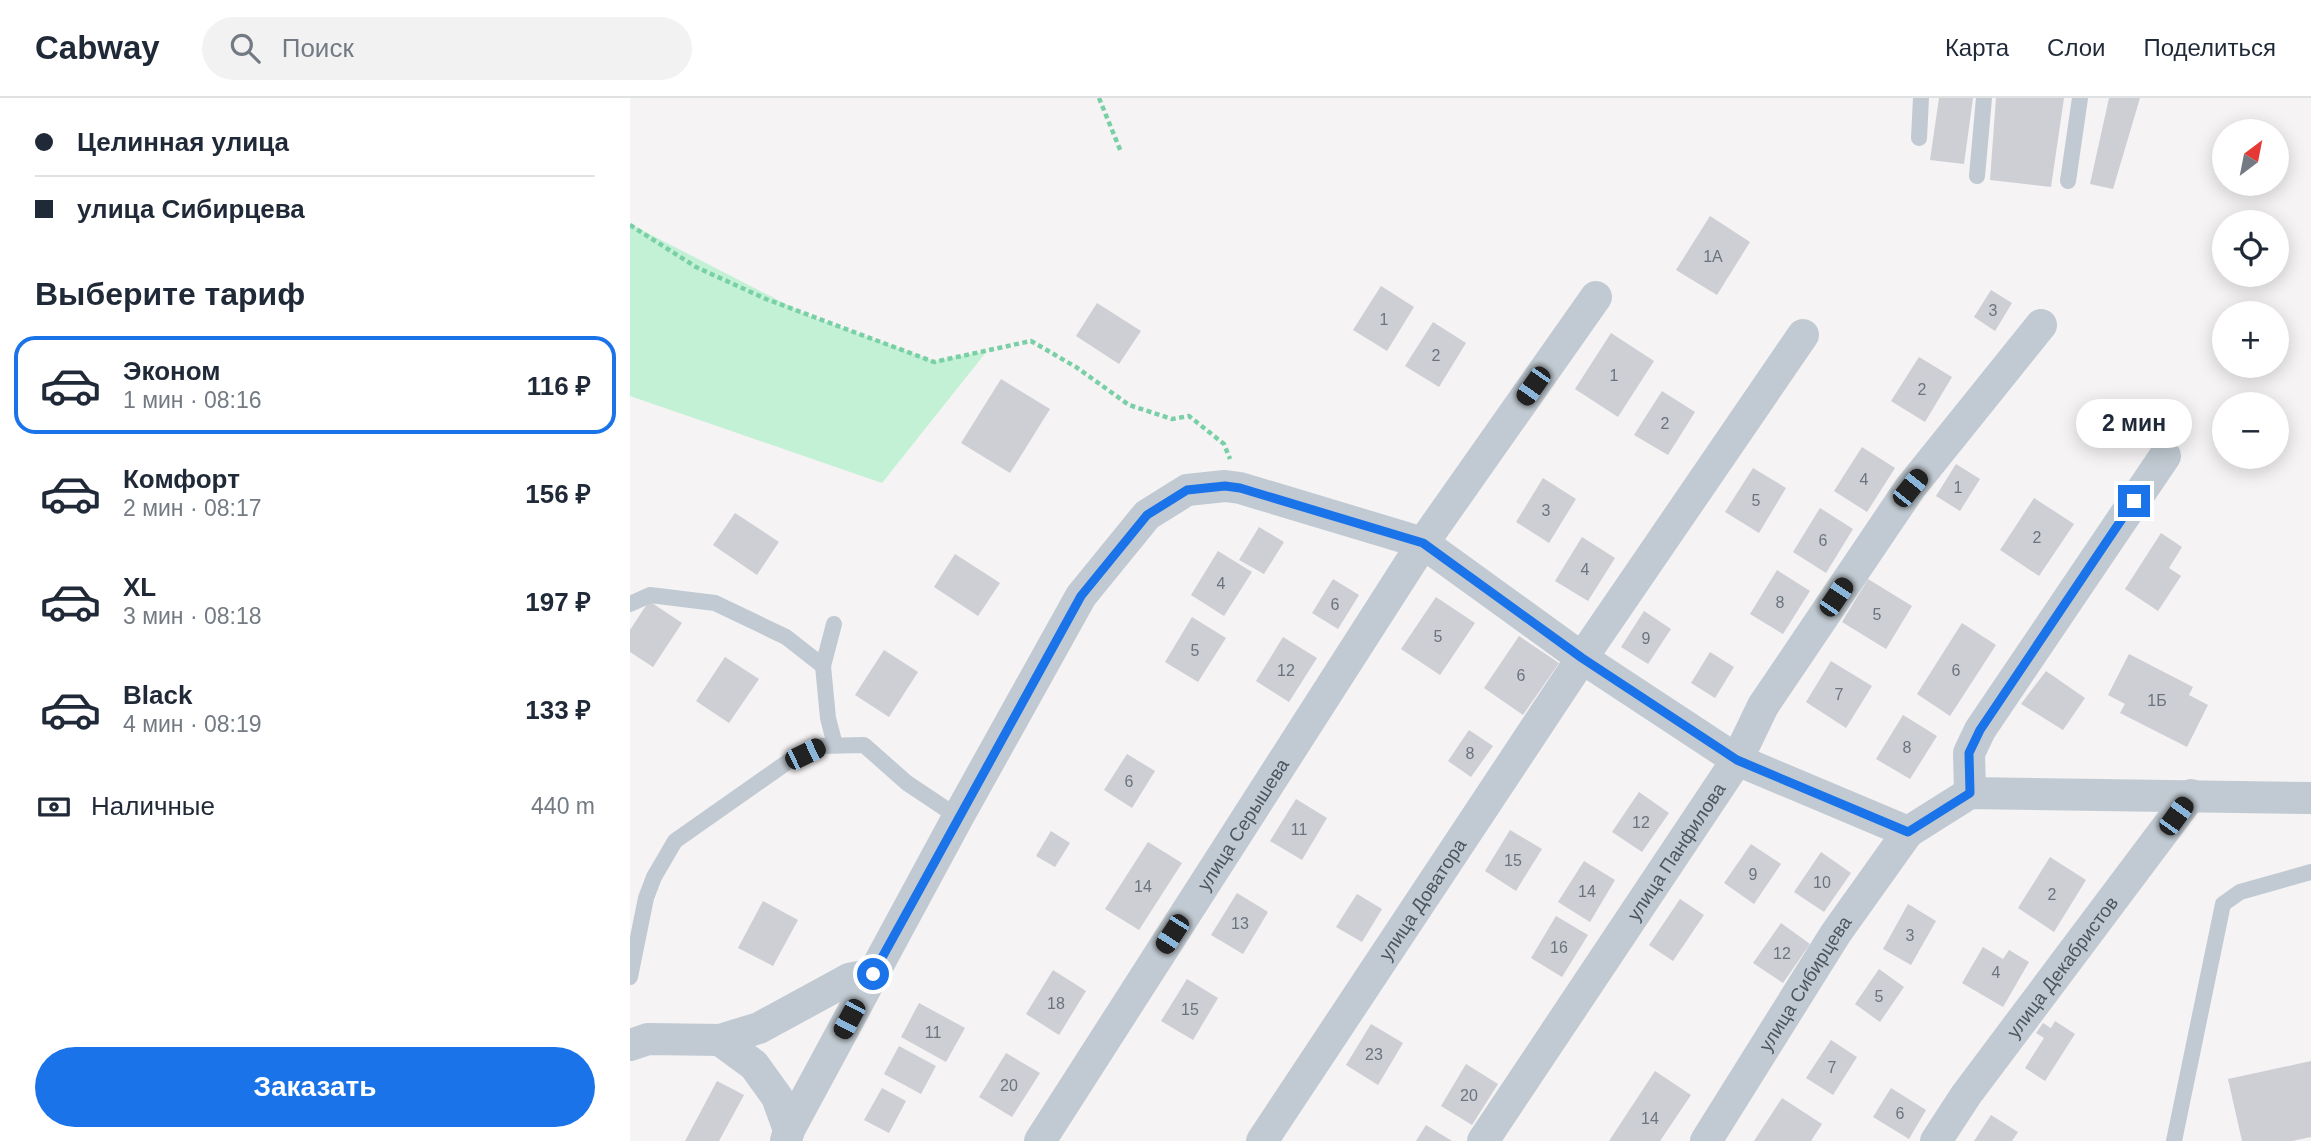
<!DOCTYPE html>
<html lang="ru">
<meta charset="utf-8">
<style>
:root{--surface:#fff;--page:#f2f2f3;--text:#1f2937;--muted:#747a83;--line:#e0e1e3;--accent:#1a73e8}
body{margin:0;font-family:Helvetica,sans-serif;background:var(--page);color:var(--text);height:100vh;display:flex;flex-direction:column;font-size:26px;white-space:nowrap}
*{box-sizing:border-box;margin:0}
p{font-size:23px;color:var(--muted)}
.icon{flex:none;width:38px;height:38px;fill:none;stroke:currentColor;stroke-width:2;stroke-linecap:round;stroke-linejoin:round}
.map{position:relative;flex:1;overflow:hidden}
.panel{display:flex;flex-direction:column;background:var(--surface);width:630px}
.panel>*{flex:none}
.top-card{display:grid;align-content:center;height:154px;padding:0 35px;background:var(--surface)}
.needle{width:46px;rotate:32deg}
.controls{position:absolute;left:1582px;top:21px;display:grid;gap:14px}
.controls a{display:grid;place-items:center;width:77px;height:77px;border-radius:50%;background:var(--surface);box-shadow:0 4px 18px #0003;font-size:35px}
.end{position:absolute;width:32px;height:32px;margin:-16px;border:9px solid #1a73e8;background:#fff;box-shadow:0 0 0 4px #fff}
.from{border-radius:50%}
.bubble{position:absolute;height:49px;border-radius:24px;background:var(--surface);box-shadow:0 4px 18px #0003;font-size:23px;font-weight:800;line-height:49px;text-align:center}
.car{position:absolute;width:21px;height:42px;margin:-21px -10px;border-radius:9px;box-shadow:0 0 5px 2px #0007;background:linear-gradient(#222 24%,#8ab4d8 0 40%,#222 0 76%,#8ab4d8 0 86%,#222 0)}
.top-card b{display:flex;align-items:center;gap:24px;height:66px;font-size:26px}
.top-card b+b{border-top:2px solid var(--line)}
.top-card i{width:18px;height:18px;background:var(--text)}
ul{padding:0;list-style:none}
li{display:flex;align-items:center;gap:21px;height:98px;margin:0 14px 10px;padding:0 21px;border:4px solid transparent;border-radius:21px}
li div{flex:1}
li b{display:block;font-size:26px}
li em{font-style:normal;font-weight:800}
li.selected{border-color:var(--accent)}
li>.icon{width:63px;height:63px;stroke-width:1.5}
h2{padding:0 35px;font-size:32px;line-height:84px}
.pay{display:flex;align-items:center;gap:18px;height:77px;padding:0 35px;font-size:26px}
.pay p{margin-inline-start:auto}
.cta{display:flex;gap:14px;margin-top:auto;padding:14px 35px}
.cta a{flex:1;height:80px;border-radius:42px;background:var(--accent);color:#fff;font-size:28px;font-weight:800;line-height:80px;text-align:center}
header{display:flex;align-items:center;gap:42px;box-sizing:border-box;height:98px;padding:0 35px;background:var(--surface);border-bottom:2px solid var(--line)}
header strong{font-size:33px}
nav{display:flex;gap:38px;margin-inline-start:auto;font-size:24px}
.search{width:490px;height:63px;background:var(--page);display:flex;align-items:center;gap:18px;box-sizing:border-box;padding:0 24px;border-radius:38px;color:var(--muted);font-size:26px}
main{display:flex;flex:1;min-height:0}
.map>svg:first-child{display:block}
.green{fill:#c3f1d5}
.building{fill:#cdcfd5}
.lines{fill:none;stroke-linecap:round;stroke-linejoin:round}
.path{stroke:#7ad0a6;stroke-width:4.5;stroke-dasharray:5 3.5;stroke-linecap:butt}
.service{stroke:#c1cad2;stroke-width:16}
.minor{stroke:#c1cad2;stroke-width:32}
.route{stroke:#1a73e8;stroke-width:9}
.labels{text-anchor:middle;stroke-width:5;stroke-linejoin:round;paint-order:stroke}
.number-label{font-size:16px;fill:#6b747e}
.street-label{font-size:19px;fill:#4a5661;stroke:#fff}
</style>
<header>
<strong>Cabway</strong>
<div class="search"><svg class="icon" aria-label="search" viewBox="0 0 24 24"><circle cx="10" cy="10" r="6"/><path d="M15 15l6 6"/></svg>Поиск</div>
<nav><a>Карта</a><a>Слои</a><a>Поделиться</a></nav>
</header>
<main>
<section class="panel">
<div class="top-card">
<b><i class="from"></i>Целинная улица</b>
<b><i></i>улица Сибирцева</b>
</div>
<h2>Выберите тариф</h2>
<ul>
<li class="selected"><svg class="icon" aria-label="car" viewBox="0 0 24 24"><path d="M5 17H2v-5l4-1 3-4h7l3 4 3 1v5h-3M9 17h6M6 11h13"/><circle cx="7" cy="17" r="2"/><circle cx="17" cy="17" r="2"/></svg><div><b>Эконом</b><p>1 мин · 08:16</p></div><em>116 ₽</em></li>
<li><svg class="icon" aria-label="car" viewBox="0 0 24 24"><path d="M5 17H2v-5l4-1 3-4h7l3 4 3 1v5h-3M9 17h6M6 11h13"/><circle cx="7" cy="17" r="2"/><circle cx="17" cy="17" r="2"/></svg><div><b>Комфорт</b><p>2 мин · 08:17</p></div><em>156 ₽</em></li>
<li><svg class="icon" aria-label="car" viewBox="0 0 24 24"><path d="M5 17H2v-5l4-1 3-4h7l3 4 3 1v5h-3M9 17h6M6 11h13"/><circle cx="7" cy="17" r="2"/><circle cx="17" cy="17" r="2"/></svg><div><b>XL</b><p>3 мин · 08:18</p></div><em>197 ₽</em></li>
<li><svg class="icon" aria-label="car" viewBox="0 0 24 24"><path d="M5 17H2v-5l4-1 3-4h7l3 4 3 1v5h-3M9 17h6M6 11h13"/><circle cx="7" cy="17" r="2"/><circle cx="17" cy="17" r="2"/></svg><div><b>Black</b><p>4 мин · 08:19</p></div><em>133 ₽</em></li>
</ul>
<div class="pay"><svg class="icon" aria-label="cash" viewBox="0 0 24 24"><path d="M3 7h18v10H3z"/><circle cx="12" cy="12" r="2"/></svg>Наличные<p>440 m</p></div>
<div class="cta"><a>Заказать</a></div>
</section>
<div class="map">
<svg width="1681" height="1043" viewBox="0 0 1681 1043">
<rect width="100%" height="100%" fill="#f5f3f3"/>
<polygon class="green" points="0,126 177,217 304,263 357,253 252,385 0,298"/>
<g class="building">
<polygon points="1309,0 1343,0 1334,66 1300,62"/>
<polygon points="1366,0 1434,0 1421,89 1360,82"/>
<polygon points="1479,0 1510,0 1483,91 1460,86"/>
<polygon points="1080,118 1120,144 1087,197 1046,172"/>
<polygon points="751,188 784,209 757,253 723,232"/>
<polygon points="1361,192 1382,205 1365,233 1344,219"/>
<polygon points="467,205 511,233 489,266 446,238"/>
<polygon points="803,224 836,245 809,289 775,268"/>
<polygon points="981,235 1024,263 988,319 945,291"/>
<polygon points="1289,259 1322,279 1295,324 1261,303"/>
<polygon points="371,281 420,311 380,375 331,345"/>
<polygon points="1032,293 1065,314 1038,357 1004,337"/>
<polygon points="1232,349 1265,370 1237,414 1204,393"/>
<polygon points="1326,366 1350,381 1330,413 1306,398"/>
<polygon points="1123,370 1156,390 1129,435 1095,414"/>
<polygon points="913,380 946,401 919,445 886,424"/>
<polygon points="1404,400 1444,426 1409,478 1370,452"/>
<polygon points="1190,410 1223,431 1196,475 1163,454"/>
<polygon points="105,415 149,444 127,477 83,447"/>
<polygon points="629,429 654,444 634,476 609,462"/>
<polygon points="1531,435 1552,449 1539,470 1551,478 1528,513 1495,491"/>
<polygon points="952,439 985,460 958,503 925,483"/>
<polygon points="588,453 622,474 594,518 561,497"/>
<polygon points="325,456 370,485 348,518 304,489"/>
<polygon points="1147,472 1180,493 1153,536 1120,516"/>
<polygon points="703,481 729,497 708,531 682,515"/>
<polygon points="1238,481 1282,508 1256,551 1212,524"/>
<polygon points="806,499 845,525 810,577 771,551"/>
<polygon points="19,503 52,525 23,569 0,554 0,532"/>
<polygon points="1014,513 1041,531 1018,566 991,549"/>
<polygon points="562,519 596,540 568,584 535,564"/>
<polygon points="1332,525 1366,547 1320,618 1287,596"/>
<polygon points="889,538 929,565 893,617 854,590"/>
<polygon points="653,539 687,560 659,604 626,583"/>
<polygon points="254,552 288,574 259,619 225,597"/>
<polygon points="1080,554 1104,569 1085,600 1061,585"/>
<polygon points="1499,556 1563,589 1559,597 1578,607 1557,649 1490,615 1495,606 1478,597"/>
<polygon points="95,559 129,581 99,625 66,603"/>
<polygon points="1201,563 1242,588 1216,630 1176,604"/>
<polygon points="1416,573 1455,600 1433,632 1391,606"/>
<polygon points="1273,617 1307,638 1280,681 1246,661"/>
<polygon points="839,632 863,648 841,679 818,663"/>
<polygon points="497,656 525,673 502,710 474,692"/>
<polygon points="1009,694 1039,715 1012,754 982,734"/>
<polygon points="666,701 697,720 672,762 640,743"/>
<polygon points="880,732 912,751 886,793 855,773"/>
<polygon points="421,733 440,745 425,769 406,758"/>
<polygon points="518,744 552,765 509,832 475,811"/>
<polygon points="1121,746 1151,766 1124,806 1094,785"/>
<polygon points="1191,754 1221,775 1194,814 1164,794"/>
<polygon points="1420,759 1456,782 1424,834 1388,810"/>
<polygon points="954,763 985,782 960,824 928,804"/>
<polygon points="607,795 638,814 613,856 581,837"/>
<polygon points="727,796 752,811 732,844 706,829"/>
<polygon points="1050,801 1074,817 1043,863 1019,847"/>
<polygon points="133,803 168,822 143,868 108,850"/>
<polygon points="1278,806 1306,823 1281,867 1253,851"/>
<polygon points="926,818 958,837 932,879 901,860"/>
<polygon points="1151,825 1180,846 1153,885 1123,865"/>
<polygon points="1353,849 1373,861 1379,852 1399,864 1373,909 1332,885"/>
<polygon points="1249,871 1274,889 1250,924 1225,906"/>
<polygon points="423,872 456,893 429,937 396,916"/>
<polygon points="557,881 588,900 563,942 531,923"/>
<polygon points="289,905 335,930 316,964 271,939"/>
<polygon points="1425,923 1445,936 1415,983 1395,970 1414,940 1406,935 1413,925 1421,930"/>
<polygon points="741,926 773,945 748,987 716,967"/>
<polygon points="1201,942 1227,959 1203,997 1176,980"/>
<polygon points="269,948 306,968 291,996 254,976"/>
<polygon points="376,955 410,975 382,1019 349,999"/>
<polygon points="1681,963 1681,1039 1662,1043 1612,1043 1598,981"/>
<polygon points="836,966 868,986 842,1027 811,1008"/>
<polygon points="1025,973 1061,997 1030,1043 979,1043"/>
<polygon points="87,983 114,997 89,1043 55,1043"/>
<polygon points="252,990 276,1003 259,1035 234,1022"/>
<polygon points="1261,990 1296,1012 1279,1041 1243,1019"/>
<polygon points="1152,1000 1192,1026 1181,1043 1124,1043"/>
<polygon points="1361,1017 1388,1034 1382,1043 1344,1043"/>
<polygon points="796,1027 822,1043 786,1043"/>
</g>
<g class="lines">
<g class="path">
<polyline points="469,0 491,54"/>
<polyline points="0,127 66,169 136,201 304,264 401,243 446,269 499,307 542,321 559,318 594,346 600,361"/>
</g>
<g class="service">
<polyline points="1289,40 1291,0"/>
<polyline points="1347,78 1354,0"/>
<polyline points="1438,83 1450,0"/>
<polyline points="0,506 20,497 85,505 156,539 193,568 198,620 205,647"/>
<polyline points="193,568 204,526"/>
<polyline points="0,879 16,800 24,779 45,743 159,663 191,648 234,647 277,685 328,719"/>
<polyline points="1544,1043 1593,806 1610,794 1681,774"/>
</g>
<g class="minor">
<polyline points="1340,695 1339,655 1350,632 1535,358"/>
<polyline points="90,942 124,967 147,999 159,1032"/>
<polyline points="0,947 18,941 90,942 129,930 219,881 243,876"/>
<polyline points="156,1043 159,1032 328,719 451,498 517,417 557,392 595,388 610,390 793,445 952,560 1107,662 1278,734 1340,695 1681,700"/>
<path id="s1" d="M410,1043l383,-598 173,-246"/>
<path id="s2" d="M632,1043l320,-483 221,-323"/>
<path id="s3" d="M853,1043l254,-381 26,-54 147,-218 131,-163"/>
<path id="s4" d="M1076,1043l130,-208 72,-101"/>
<path id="s5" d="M1306,1043l30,-46 225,-300"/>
</g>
</g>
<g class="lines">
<polyline class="route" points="243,876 451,498 517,417 557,392 595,388 610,390 793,445 952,560 1107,662 1278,734 1340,695 1339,655 1350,632 1504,403"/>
</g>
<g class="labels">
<g class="number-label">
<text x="1083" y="164">1А</text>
<text x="1363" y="218">3</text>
<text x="754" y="227">1</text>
<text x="806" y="263">2</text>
<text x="984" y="283">1</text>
<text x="1292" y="297">2</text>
<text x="1035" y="331">2</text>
<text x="1234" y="387">4</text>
<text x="1328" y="395">1</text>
<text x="1126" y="408">5</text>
<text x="916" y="418">3</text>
<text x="1407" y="445">2</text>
<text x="1193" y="448">6</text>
<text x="955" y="477">4</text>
<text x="591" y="491">4</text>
<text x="1150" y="510">8</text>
<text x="705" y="512">6</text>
<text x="1247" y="522">5</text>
<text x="808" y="544">5</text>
<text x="1016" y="546">9</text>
<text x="565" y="558">5</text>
<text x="656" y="578">12</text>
<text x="1326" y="578">6</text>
<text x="891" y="583">6</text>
<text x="1209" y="602">7</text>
<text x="1527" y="608">1Б</text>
<text x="1277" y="655">8</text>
<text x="840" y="661">8</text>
<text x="499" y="689">6</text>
<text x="1011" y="730">12</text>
<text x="669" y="737">11</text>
<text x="883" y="768">15</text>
<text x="1123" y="782">9</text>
<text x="1192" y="790">10</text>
<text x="513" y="794">14</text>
<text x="957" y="799">14</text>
<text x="1422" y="802">2</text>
<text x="610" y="831">13</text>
<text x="1280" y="843">3</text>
<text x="929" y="855">16</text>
<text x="1152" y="861">12</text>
<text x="1366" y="880">4</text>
<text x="1249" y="904">5</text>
<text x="426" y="911">18</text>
<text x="560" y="917">15</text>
<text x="303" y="940">11</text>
<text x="744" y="962">23</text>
<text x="1202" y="975">7</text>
<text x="379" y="993">20</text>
<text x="839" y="1003">20</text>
<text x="1270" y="1021">6</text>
<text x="1020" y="1026">14</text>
</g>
<g class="street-label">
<text dy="7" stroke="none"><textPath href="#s1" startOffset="376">улица Серышева</textPath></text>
<text dy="7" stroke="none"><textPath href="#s3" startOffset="348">улица Панфилова</textPath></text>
<text dy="7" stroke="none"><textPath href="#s2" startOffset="290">улица Доватора</textPath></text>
<text dy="7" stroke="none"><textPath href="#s5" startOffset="215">улица Декабристов</textPath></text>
<text dy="7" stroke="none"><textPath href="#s4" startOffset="186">улица Сибирцева</textPath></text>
</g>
</g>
</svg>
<div class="controls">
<a><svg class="needle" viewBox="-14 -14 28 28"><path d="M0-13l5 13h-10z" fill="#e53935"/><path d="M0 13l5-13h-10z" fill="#747a83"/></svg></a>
<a><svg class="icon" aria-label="locate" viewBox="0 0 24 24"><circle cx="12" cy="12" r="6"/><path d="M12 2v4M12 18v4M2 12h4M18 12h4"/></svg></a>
<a>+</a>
<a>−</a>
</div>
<i class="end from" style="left:243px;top:876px"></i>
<i class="end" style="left:1504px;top:403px"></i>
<div class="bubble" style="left:1446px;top:301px;width:116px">2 мин</div>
<i class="car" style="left:903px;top:288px;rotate:215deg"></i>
<i class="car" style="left:1280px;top:390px;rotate:39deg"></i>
<i class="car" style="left:1206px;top:499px;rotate:34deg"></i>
<i class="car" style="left:175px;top:656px;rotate:64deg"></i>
<i class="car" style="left:1546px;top:718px;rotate:36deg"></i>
<i class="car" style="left:542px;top:836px;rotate:213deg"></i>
<i class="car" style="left:219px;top:921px;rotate:208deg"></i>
</div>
</main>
